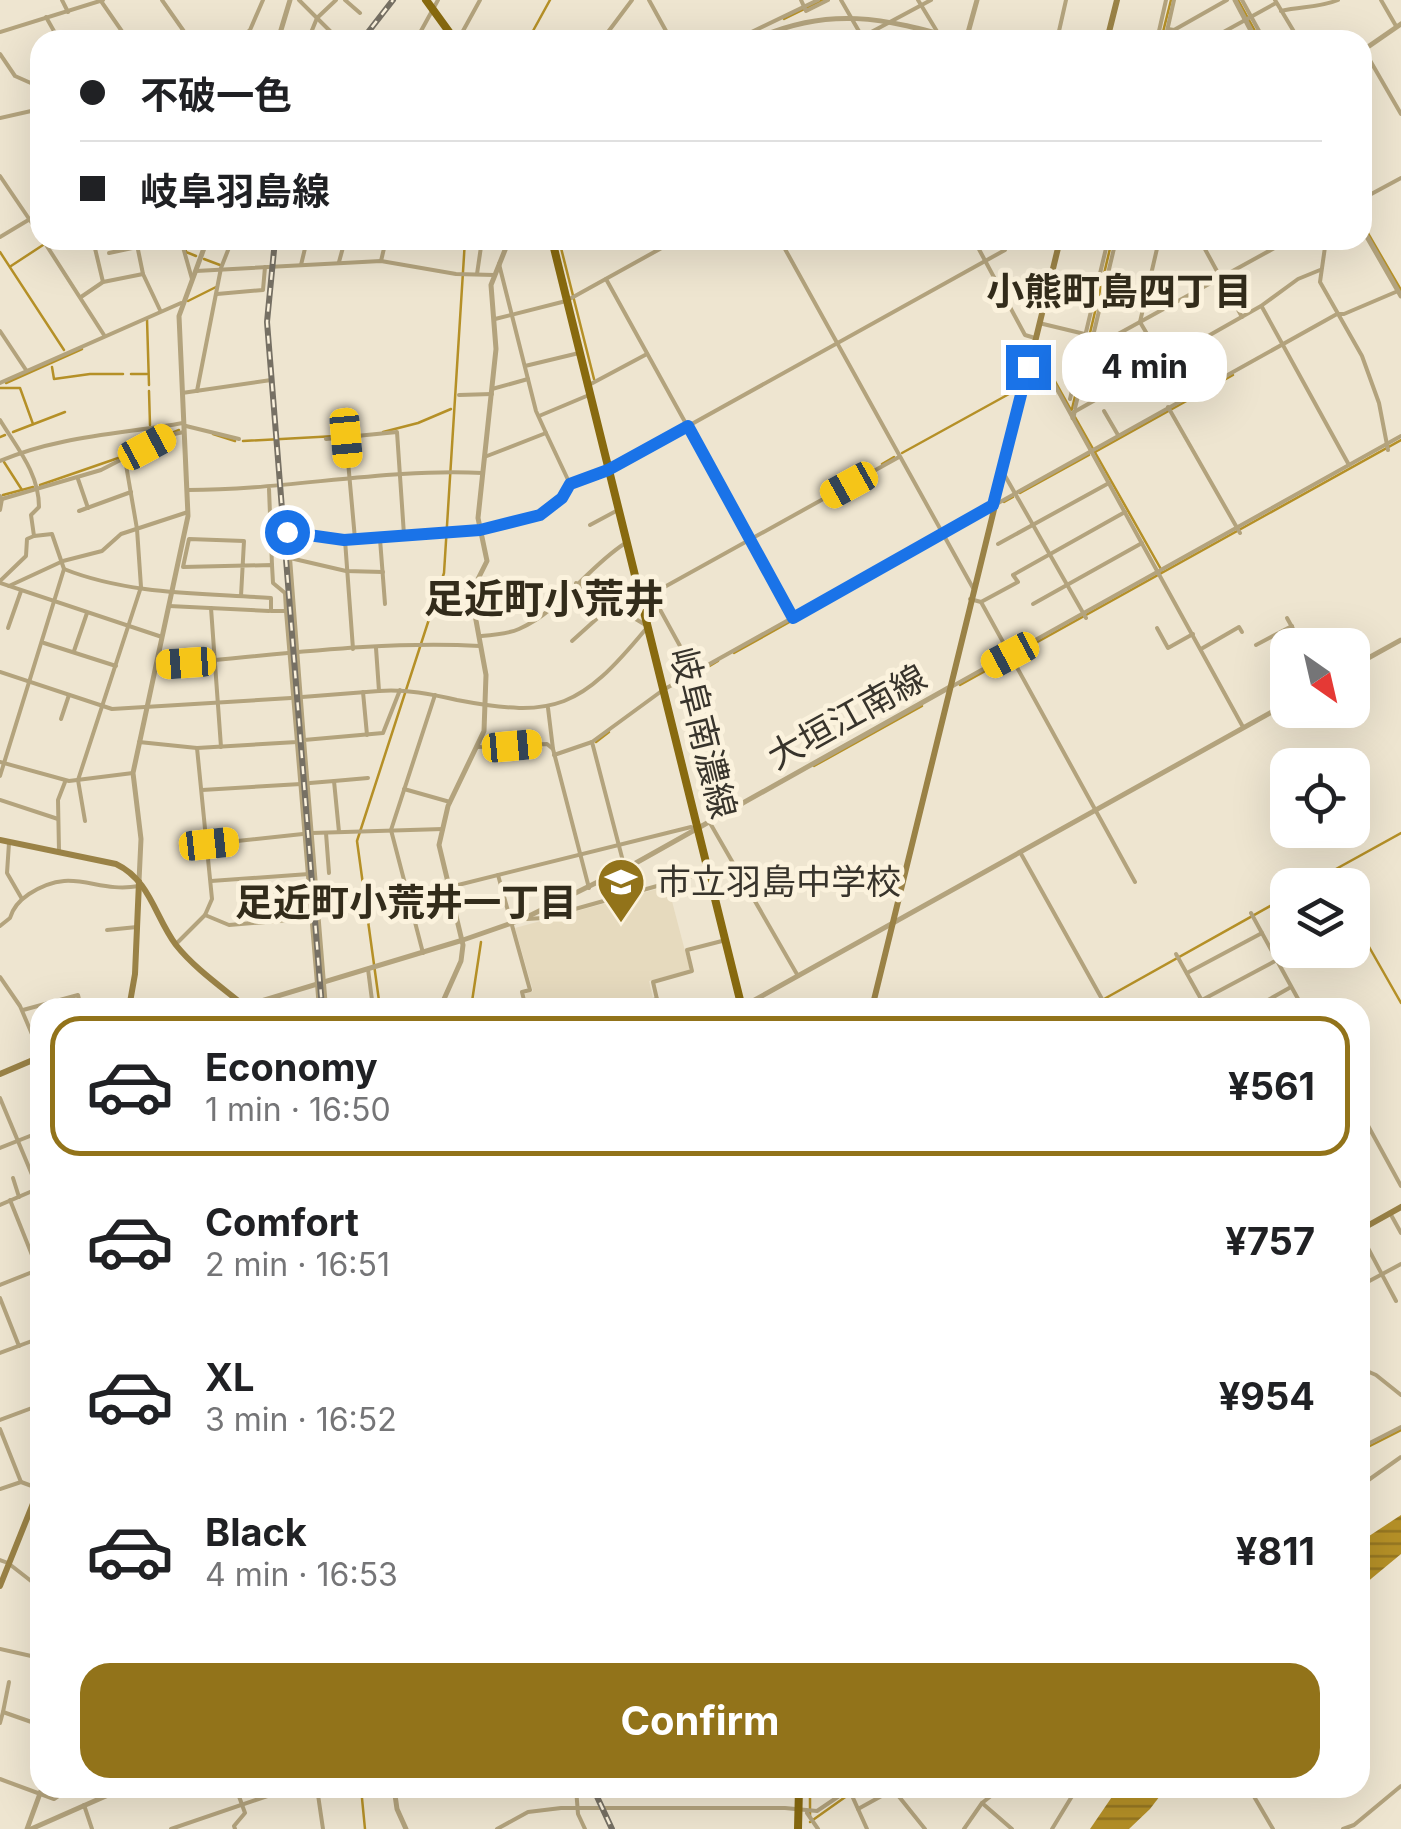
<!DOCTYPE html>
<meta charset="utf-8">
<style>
:root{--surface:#fff;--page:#f6f6f6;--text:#202124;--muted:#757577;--line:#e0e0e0;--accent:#92731a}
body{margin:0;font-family:Inter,"Noto Sans JP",sans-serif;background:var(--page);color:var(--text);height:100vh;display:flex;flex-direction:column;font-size:38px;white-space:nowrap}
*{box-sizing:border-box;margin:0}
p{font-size:32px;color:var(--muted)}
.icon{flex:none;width:55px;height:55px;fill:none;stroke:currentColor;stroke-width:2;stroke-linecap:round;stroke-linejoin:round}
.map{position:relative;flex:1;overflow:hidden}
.panel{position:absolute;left:30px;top:998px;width:1340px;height:800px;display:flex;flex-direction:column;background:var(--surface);border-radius:30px;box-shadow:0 10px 40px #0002}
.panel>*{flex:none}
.banner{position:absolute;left:30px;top:30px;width:1342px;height:220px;border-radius:30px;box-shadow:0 10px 40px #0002;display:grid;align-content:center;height:220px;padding:0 50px;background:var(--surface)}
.needle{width:65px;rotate:146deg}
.tools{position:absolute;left:1270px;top:628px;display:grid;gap:20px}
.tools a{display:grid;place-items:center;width:100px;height:100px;border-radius:20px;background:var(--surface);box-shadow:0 10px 40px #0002;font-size:50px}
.end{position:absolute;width:45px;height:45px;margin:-22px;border:12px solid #1a73e8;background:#fff;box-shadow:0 0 0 5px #fff}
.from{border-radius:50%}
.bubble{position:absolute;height:70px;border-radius:30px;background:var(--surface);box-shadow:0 10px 40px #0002;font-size:32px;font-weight:700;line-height:70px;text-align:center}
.car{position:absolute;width:30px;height:60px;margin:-30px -15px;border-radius:12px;box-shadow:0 0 8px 2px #0007;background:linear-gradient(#f5c518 24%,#345 0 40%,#f5c518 0 76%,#345 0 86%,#f5c518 0)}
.banner b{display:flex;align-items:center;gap:35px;height:95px;font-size:38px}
.banner b+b{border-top:2px solid var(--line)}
.banner i{width:25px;height:25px;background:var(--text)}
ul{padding:18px 0 0;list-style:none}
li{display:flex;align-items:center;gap:30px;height:140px;margin:0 20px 15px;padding:0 30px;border:5px solid transparent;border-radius:30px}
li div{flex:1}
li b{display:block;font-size:38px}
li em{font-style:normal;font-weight:700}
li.selected{border-color:var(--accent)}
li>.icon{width:90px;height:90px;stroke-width:1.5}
.button{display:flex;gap:20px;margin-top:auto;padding:20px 50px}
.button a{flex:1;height:115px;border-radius:30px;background:var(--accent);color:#fff;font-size:40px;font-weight:700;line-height:115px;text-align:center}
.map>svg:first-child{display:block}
.built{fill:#e6dabe}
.water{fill:url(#water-rules)}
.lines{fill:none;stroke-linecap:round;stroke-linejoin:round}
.stream{stroke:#b59027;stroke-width:2.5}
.minor{stroke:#b3a37d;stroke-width:4}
.tertiary{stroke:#b3a37d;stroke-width:5}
.secondary{stroke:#9a8246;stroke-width:6}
.primary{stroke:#886a0f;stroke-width:8}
.rail-casing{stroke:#767064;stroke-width:6}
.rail{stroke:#fbf2dd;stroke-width:2.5;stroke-dasharray:8;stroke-linecap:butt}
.route{stroke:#1a73e8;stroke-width:12}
.labels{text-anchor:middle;stroke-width:10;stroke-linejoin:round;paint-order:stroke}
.street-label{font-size:35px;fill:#38342c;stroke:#fbf2dd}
.poi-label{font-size:35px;fill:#38342c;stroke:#fbf2dd;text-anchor:start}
.neighbourhood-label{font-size:38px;font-weight:bold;fill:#332c1b;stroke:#fbf2dd}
.quarter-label{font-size:40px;font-weight:bold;fill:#332c1b;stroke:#fbf2dd}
</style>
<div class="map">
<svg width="1401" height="1829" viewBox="0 0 1401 1829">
<defs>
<pattern id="water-rules" width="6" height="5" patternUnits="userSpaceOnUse" patternTransform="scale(2.5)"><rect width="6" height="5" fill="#b59027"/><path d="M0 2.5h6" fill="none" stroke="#947622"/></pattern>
</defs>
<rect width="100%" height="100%" fill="#eee5d0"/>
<polygon class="built" points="668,886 690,970 649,981 653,998 617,1007 528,1007 525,994 533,991 515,928"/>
<g class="water">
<polygon points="1401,1515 1401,1554 1360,1588 1360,1542"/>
<polygon points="1118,1788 1166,1788 1150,1809 1129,1829 1090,1829"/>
</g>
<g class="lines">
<g class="stream">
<polyline points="1238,0 1260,40"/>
<polyline points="784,19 823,0"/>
<polyline points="528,40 550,0"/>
<polyline points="1161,40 1171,0"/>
<polyline points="1362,223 1401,290"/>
<polyline points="184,240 186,252 196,256"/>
<polyline points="559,240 594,379"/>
<polyline points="49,243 58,240"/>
<polyline points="0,252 64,350"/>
<polyline points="204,259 220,265"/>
<polyline points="11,266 43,245"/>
<polyline points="188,301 216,287"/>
<polyline points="147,319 149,385"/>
<polyline points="1041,356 1071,410"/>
<polyline points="52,367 54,379 90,374 123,374"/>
<polyline points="131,374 147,374"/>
<polyline points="1039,377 1044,374"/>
<polyline points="6,383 82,349"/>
<polyline points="0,388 20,388 33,424"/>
<polyline points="149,391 150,425"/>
<polyline points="1072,409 1112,240"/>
<polyline points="1075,417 1162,571"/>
<polyline points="150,431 151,441"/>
<polyline points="13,432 65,412"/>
<polyline points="383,432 418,423 451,409"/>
<polyline points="213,434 235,441"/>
<polyline points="0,437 5,435"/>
<polyline points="153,441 179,430"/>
<polyline points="243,441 336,436"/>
<polyline points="1095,452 1233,375"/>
<polyline points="902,453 1009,394"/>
<polyline points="4,462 22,490"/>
<polyline points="882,464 894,457"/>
<polyline points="40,485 124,456"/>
<polyline points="1020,493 1089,455"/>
<polyline points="3,495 33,487"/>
<polyline points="1004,502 1013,497"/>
<polyline points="946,534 980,516"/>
<polyline points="872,576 935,541"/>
<polyline points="734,653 868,578"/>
<polyline points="960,685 1401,440"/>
<polyline points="676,686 718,661"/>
<polyline points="596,742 609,732"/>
<polyline points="814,766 922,706"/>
<polyline points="1329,873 1335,885"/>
<polyline points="1307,885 1401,833"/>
<polyline points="1352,917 1401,1003"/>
<polyline points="380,1008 357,841 444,573 465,240"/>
<polyline points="471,1008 481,942"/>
<polyline points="1088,1008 1288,896"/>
<polyline points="1360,1451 1401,1430"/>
<polyline points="361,1788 365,1829"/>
<polyline points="810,1816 810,1788"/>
<polyline points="810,1822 858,1788"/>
</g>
<g class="minor">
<polyline points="62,0 68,12"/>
<polyline points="162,0 190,40"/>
<polyline points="299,0 339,40"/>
<polyline points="345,0 360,13"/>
<polyline points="649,0 671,40"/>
<polyline points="801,0 806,11 828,0"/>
<polyline points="841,0 864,40"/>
<polyline points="918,0 938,33"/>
<polyline points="1242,0 1264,40"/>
<polyline points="1275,0 1299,40"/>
<polyline points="1381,0 1396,26"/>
<polyline points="101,1 128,40"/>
<path d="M1281,11c20,-5 38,-3 57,-11"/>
<polyline points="46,17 59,40"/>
<polyline points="1168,29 1174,30 1227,0"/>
<polyline points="0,32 103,0"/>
<polyline points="862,37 931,0"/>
<polyline points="84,40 86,38"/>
<polyline points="239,40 250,30 263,0"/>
<polyline points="308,40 317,18 336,0"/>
<polyline points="416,40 438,0"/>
<polyline points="458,40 480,0"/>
<polyline points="602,40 632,0"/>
<polyline points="735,40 818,0"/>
<polyline points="1057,40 1066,0"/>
<polyline points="1157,40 1166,0"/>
<polyline points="1165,40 1174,0"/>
<polyline points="1209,40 1276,3"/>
<polyline points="1364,50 1401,114"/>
<polyline points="0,54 15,76 33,84 40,94"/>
<polyline points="0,118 40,109"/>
<polyline points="33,150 40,146"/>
<polyline points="0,176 40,235"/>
<polyline points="1362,199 1401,178"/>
<polyline points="0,237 40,213"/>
<polyline points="43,240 104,335"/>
<polyline points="93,240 103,282"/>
<polyline points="136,240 143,274 160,310"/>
<polyline points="181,240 192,279"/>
<polyline points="780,240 973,588"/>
<polyline points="974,240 1025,335 1035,338"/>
<polyline points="1116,240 1093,336 1109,339 1289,240"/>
<polyline points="1159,240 1140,322 1163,361"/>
<polyline points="1200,240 1242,317"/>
<polyline points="1326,240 1320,282 1362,356 1379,403 1388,450"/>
<polyline points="482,241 506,247"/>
<polyline points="109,253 137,247"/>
<polyline points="381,261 386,240"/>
<polyline points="339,262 345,240"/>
<polyline points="499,264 536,411 546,433"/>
<polyline points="301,265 307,240"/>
<polyline points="196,271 381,261 456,274 494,275"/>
<polyline points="477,274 482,240"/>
<polyline points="606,279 795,621"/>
<polyline points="217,294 263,290 265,267"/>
<polyline points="81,297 103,282 143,274"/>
<polyline points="1262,307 1349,465"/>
<polyline points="495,319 566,301 676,240"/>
<polyline points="1039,323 1093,336 1075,408"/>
<polyline points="0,331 26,370"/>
<polyline points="1036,351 1243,727"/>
<polyline points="525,366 579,353"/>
<polyline points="0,383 181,303"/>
<polyline points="587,386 647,354"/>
<polyline points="492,389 528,379"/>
<polyline points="197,391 221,268 232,240"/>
<polyline points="182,393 271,380"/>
<polyline points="459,395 492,394"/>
<polyline points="1070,399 1108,240"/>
<polyline points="1168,407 1240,533"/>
<polyline points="1104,411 1118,435"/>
<polyline points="1074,412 1261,306 1298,279 1320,270"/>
<polyline points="539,416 589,395"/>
<path d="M0,420c17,28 39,53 39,87l-8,8 3,21 -7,3 -1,17 -26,25"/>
<polyline points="186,426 239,439"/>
<polyline points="326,439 397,432 404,535"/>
<polyline points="346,439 355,539"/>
<polyline points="487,456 546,433 570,484"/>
<path d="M0,461c58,-25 121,-27 183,-38"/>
<polyline points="1004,474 1086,618"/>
<polyline points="78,479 88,508"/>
<polyline points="269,489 272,565"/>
<path d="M188,490c99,0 196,-22 295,-17"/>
<polyline points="0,496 2,499 101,470 169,435 184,432"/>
<polyline points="0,510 2,499"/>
<polyline points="79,511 131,492"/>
<polyline points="285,517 290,558"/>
<polyline points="590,525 618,510"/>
<polyline points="287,532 345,540"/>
<polyline points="380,539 385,604"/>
<polyline points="998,544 1109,483"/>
<path d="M64,569c65,26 139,24 207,29v13h15l-1,-18 -12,-10 -1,-18 -89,2 6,-28 55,2 -3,55"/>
<polyline points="0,583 162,637"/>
<polyline points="576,583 606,602"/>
<polyline points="9,586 63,561 102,551 121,534 188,512"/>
<polyline points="652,595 680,646"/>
<polyline points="970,599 981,602 1135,882"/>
<polyline points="641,600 899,457"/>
<polyline points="981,602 1018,582 1013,575 1125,512"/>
<polyline points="1033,604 1142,543"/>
<polyline points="169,606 269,611"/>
<polyline points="211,608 221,747"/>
<polyline points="1287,618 1302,645"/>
<polyline points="8,628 21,591"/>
<polyline points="1157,628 1168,648 1193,634"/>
<path d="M480,636c13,-1 28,-2 39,-7 41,-18 68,-61 105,-85"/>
<polyline points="572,641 612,605 644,624"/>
<polyline points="44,643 116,666"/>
<polyline points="1256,645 1292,626"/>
<path d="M353,649l-8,-109c62,-4 134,-2 193,-24 14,-6 25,-19 32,-32l39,-14 396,-220 3,-10"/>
<polyline points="1201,649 1239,627 1242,632"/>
<polyline points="74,651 87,613"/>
<path d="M156,665c107,-8 217,-25 324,-19"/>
<polyline points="0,672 112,709 291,698"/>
<polyline points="951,687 1401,436"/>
<path d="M379,691c27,-2 52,3 78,9 99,19 124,7 188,-70"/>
<polyline points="363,692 367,735"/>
<polyline points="302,697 379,691 376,648"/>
<polyline points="548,708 553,749 589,888"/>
<polyline points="61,719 69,695"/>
<polyline points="304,740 290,558 346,571 383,572"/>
<polyline points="139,742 197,748 297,742 286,611"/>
<polyline points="592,742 631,892"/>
<polyline points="297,743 319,1008"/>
<polyline points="478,747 547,744 553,749"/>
<polyline points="554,755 592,742 663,690 1337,314 1344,314 1398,291"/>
<polyline points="0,762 69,781 133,773"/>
<polyline points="0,776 64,569 52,534 34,536"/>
<polyline points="334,781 368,778"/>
<polyline points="310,783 334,781 339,832"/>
<polyline points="404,789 450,802"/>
<polyline points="202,790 301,784"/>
<polyline points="0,800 58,819"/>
<polyline points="85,821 78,780 141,587 137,529 125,459"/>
<polyline points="710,823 798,976"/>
<polyline points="326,833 329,873"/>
<polyline points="9,843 7,873 22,899"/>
<polyline points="209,844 312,833 443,829"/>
<polyline points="59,851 58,800 65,782"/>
<polyline points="1020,852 1107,1008"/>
<polyline points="498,875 530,990 522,992 526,1008"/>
<polyline points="211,881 309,874"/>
<polyline points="450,887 691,827 697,830"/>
<polyline points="1251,913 1303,1008"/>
<polyline points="205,915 229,925 312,918"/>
<polyline points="527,919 543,918 707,872"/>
<path d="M0,926l10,-8c3,-11 10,-18 19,-24 45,-29 65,0 110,-8"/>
<polyline points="107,930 137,927"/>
<polyline points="176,944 205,915 212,899 197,748"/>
<polyline points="423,953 391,830 435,695"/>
<polyline points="1176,954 1206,1008"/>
<polyline points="368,969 373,1008"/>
<polyline points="1187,973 1262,933"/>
<polyline points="0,977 20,1006 40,1053"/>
<polyline points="1202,1000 1277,960"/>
<polyline points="326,1008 304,740 383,733 400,690"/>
<polyline points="624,1008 657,999"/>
<polyline points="659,1008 653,982 692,971 687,950 722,941"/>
<polyline points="1254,1008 1291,987"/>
<polyline points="23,1010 78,995 81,1008"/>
<polyline points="0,1098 38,1189"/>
<polyline points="1360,1111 1401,1186"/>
<polyline points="0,1148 40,1132"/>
<polyline points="13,1178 19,1197"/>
<polyline points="10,1200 38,1270"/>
<polyline points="0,1205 37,1189"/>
<polyline points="1390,1213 1401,1233"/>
<polyline points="1360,1233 1396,1301"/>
<polyline points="0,1285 40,1269"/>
<polyline points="1360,1286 1401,1264"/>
<polyline points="0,1298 19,1346"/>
<polyline points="0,1353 40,1338"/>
<polyline points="1360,1368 1376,1375 1401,1395"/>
<polyline points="0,1420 40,1405"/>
<polyline points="0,1429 21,1482"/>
<polyline points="1360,1448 1401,1427"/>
<polyline points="1360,1486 1401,1457"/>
<polyline points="0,1489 21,1482 40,1489"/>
<polyline points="0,1560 8,1563 40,1588"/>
<polyline points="0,1649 40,1658"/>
<polyline points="3,1712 9,1682"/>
<polyline points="0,1723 3,1712 40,1725"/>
<polyline points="0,1779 54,1799 70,1788"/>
<polyline points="317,1788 323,1829"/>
<polyline points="576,1788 578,1814 585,1829"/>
<polyline points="892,1788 925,1829"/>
<polyline points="1249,1788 1273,1829"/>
<polyline points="849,1789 867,1829"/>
<polyline points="982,1803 1012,1829"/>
<polyline points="84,1805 92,1829"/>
<polyline points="858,1809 896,1788"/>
<polyline points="807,1813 818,1829"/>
<polyline points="171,1829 291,1788"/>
<polyline points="235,1829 234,1826 245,1813 236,1788"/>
<polyline points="497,1829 528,1812 561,1808 785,1808 817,1811 851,1788"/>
<polyline points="964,1829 982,1803 1001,1788"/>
<polyline points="1052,1829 1077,1788"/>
<polyline points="1343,1829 1354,1825 1401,1786"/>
</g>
<g class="tertiary">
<polyline points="1235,0 1256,40"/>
<polyline points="278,40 290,0"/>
<path d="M753,40c76,-35 131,-22 208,0"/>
<polyline points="966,40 977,0"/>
<polyline points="1362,51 1401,24"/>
<polyline points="1362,228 1401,296"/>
<polyline points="1073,418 1074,412"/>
<polyline points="1352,667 1401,640"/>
<polyline points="139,881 141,839 133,773 188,516 179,316 207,240"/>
<polyline points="742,1007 1288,703"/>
<polyline points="238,1008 463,940 523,919 634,864 950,687"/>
<polyline points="440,1008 461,961 463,945 439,845 448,806 484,731 486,675 471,593 487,561 478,518 496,349 491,285 509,240"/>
<polyline points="394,1788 397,1809 406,1829"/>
<polyline points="27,1829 42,1788"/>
<polyline points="31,1829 124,1788"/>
</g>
<g class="secondary">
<polyline points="1107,40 1117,0"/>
<path d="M0,840l116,24c34,16 39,53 60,81 19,24 47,43 71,63"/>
<polyline points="129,1008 135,974 139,882"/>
<polyline points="872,1008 1060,240"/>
<polyline points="0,1074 40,1057"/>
<polyline points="1360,1230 1401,1207"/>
<polyline points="0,1586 40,1486"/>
</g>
<g class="primary">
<polyline points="426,0 455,40"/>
<polyline points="552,240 742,1008"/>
<polyline points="798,1829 799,1788"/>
</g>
<g class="rail-casing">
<g id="rail">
<polyline points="362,40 393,0"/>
<polyline points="275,240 267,322 322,1008"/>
<polyline points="593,1788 612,1829"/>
</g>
</g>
<use href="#rail" class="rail"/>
</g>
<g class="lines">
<polyline class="route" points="287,532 344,540 480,530 540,515 562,498 570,484 608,470 688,426 793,618 993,505 1028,367"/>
</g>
<defs>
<g id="school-pin" transform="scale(2.5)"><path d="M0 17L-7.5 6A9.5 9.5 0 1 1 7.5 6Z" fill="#92731a" stroke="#fbf2dd"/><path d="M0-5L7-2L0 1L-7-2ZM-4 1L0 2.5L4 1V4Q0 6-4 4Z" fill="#fff"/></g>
</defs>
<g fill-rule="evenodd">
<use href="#school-pin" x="621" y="882"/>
</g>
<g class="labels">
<g class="street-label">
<text transform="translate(847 717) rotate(-29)" y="12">大垣江南線</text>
<text transform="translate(703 733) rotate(76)" y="12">岐阜南濃線</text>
</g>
<g class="poi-label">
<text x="656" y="894">市立羽島中学校</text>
</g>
<g class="neighbourhood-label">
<text x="1119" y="305">小熊町島四丁目</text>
<text x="406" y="916">足近町小荒井一丁目</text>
</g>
<g class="quarter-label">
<text x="544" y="613">足近町小荒井</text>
</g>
</g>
</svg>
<div class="tools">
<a><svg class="needle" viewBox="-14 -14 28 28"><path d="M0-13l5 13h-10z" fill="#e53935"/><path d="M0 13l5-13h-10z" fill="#757577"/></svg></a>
<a><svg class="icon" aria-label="locate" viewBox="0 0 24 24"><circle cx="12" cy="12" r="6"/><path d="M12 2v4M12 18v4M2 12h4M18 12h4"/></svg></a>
<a><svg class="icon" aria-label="layers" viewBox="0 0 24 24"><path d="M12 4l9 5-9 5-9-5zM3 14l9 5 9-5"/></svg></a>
</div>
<i class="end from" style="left:287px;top:532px"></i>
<i class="end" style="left:1028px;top:367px"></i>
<div class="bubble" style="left:1062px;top:332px;width:165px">4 min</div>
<i class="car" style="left:346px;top:438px;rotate:175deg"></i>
<i class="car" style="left:147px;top:447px;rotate:62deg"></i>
<i class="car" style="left:849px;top:485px;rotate:241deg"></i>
<i class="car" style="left:1010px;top:655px;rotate:242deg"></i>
<i class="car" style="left:186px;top:663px;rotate:266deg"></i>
<i class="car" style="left:512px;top:746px;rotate:85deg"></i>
<i class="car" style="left:209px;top:844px;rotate:84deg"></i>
<div class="banner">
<b><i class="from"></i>不破一色</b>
<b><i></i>岐阜羽島線</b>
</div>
<section class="panel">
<ul>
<li class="selected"><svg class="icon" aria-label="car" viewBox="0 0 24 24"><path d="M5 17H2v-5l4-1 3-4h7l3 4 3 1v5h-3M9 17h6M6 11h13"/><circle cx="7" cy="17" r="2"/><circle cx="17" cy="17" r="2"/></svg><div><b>Economy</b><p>1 min · 16:50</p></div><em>¥561</em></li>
<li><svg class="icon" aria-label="car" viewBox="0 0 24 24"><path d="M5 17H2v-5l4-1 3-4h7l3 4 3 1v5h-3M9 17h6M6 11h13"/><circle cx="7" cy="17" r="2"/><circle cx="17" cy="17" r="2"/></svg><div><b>Comfort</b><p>2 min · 16:51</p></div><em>¥757</em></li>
<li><svg class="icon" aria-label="car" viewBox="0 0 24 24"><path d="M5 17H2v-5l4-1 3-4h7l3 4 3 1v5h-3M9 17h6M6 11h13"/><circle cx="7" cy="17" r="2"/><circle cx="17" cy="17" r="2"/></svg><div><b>XL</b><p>3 min · 16:52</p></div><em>¥954</em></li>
<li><svg class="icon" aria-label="car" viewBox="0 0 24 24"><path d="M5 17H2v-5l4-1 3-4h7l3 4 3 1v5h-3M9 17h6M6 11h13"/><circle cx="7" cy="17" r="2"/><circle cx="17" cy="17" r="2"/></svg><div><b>Black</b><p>4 min · 16:53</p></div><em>¥811</em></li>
</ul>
<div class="button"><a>Confirm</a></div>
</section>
</div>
